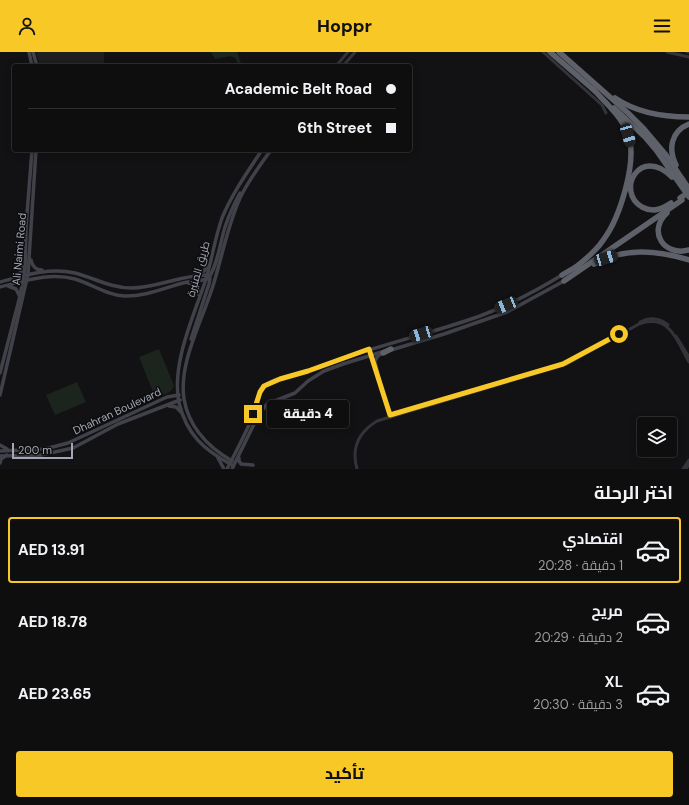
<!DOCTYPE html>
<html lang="ar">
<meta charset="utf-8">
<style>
:root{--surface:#0e0e0f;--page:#171718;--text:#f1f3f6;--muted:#9b9c9e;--line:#2e2e2f;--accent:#f8c827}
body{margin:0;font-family:"DM Sans",Cairo,sans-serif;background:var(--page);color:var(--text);direction:rtl;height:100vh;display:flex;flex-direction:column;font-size:15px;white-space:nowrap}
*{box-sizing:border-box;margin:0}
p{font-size:13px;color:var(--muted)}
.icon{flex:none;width:22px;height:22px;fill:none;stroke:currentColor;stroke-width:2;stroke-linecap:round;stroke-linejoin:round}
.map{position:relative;height:417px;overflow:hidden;direction:ltr}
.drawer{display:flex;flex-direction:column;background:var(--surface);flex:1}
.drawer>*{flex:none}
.banner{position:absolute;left:12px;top:12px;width:400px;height:88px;border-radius:4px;box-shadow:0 2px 10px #0003,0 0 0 1px var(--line);direction:rtl;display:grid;align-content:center;height:88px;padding:0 16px;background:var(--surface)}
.controls{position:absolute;left:637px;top:365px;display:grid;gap:8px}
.controls a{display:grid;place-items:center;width:40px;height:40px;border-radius:4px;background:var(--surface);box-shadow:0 2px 10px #0003,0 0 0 1px var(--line);font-size:20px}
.scale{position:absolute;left:12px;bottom:10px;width:61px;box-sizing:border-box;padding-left:4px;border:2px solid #a3a7b5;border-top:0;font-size:11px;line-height:14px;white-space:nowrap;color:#a3a7b5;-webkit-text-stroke:3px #0d0d0f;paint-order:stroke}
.end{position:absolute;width:18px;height:18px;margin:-9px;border:5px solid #f8c827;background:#111;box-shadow:0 0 0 2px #111}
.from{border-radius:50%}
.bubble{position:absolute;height:28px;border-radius:4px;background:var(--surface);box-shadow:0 2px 10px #0003,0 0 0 1px var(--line);font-size:13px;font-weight:800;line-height:28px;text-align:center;direction:rtl}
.car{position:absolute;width:12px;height:24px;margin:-12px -6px;border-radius:5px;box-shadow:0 0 3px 1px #0007;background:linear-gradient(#222 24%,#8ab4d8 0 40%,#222 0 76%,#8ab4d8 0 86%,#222 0)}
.banner b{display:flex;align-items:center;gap:14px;height:38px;font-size:15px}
.banner b+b{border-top:1px solid var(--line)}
.banner i{width:10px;height:10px;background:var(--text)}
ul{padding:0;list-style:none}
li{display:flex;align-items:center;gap:12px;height:66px;margin:0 8px 6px;padding:0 8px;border:2px solid transparent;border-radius:4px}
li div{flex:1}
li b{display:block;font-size:15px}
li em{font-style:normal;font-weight:800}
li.selected{border-color:var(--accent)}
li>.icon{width:36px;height:36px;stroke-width:1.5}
h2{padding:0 16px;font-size:18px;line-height:48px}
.cta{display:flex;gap:8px;margin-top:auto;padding:8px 16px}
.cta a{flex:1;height:46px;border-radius:4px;background:var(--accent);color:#111;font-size:16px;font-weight:800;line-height:46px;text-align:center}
header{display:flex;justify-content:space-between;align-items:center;height:52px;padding:0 16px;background:var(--accent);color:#111;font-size:18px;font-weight:800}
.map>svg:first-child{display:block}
.built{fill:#1e1e21}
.green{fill:#1c241e}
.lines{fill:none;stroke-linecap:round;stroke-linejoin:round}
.tertiary{stroke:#333339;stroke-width:3}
.secondary{stroke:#414249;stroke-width:3.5}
.motorway{stroke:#5f616a;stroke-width:5.5}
.motorway-bridge{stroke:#5f616a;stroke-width:5.5}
.route{stroke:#f8c827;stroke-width:5}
.labels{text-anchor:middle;stroke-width:3;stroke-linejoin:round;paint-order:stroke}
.street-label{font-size:11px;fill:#a3a7b5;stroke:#0d0d0f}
</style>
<header><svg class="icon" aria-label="menu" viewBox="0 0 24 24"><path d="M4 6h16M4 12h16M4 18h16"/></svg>Hoppr<svg class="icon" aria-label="person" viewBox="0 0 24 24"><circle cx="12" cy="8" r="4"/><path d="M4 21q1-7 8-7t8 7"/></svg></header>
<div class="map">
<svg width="689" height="417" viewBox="0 0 689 417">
<rect width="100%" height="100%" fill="#121214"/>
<polygon class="built" points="36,0 104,0 104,14 40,14"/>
<g class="green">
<polygon points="211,0 237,0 242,14 252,14 239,14 235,6 230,4 215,7"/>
<path d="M159,297l15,37c-4,9 -13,11 -21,6l-14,-35z"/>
<polygon points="77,330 86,350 55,363 46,343"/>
</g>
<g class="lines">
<g class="tertiary">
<polyline points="543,0 602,53 606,61"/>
<polyline points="667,0 689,5"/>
<polyline points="687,0 689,0"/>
<polyline points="336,14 348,0"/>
<polyline points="343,14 355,0"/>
<path d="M640,270c10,-5 20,-4 28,3"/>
<polyline points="676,284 689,305"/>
<polyline points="369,297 375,318"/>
<polyline points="381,334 391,365"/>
<polyline points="398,361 502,330"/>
<path d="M357,417c-6,-21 2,-37 20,-48l190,-57 72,-40c31,-11 38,17 50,38"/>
<polyline points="683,417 689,408"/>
<polyline points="686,417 689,412"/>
</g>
<g class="secondary">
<polyline points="29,0 32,14"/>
<polyline points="33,0 37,14"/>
<path d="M31,208c1,6 5,10 11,10"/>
<polyline points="196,222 204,219 208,213"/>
<polyline points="15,225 21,220 23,215"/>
<path d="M0,230c25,-7 50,-15 75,-9 19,5 36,15 56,15 26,0 50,-13 76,-13l3,3 -1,6 -18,55"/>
<path d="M188,231c7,0 11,5 11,12"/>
<polyline points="8,234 16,237 19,243"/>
<path d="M0,235c25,-6 49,-15 75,-8 17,5 31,16 49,17 20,1 40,-8 59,-13 8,-2 16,-2 24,-4 9,-6 14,-40 18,-52 4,-12 9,-23 15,-34"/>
<polyline points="391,298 444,282 507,260 564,229"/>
<polyline points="0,321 19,248 25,218 26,175 32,98"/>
<polyline points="381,336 375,309 377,305 382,301"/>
<polyline points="0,343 28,222 36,98"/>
<polyline points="169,354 176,355 181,360"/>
<polyline points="0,393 7,397"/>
<polyline points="0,399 45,397 68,391 167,345 179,343"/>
<polyline points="0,404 41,403 73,396 118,372 180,348"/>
<polyline points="218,406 224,417"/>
<polyline points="239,406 239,409 241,412 253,413"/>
<path d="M232,409c-24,-14 -43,-33 -48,-62 -6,-38 21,-83 31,-120 8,-27 13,-54 25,-81 8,-17 20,-33 31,-48"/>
<polyline points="0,411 1,407 7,403"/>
<path d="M232,413c-28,-15 -45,-30 -53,-62 -8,-40 15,-87 27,-124 6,-20 9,-41 16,-61 10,-24 26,-47 40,-68"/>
<path d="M227,417c11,-21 22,-42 30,-63 2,-7 2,-15 7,-20 12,-10 32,-10 46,-16 56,-22 114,-34 170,-54 29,-11 56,-25 82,-41"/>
<polyline points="232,417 258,364 267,352 295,341 308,329 324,319 343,312 385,299"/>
</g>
<g class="motorway">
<polyline points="550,0 595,39"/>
<polyline points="559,0 628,61 644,77 666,103 689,137"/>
<path d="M615,46c22,15 48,19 74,19"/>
<polyline points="614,56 645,85 656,98 689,145"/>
<path d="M676,113c-8,-16 -5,-34 13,-41"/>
<path d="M671,151c-9,6 -18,10 -29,4 -27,-16 -2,-62 30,-30"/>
<path d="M667,161c-20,18 -3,44 22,37"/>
<path d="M594,212c30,-17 63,-14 95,-4"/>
<path d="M576,215c11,-9 21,-17 28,-28 16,-22 34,-79 24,-105 -7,-18 -22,-31 -35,-45"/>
<polyline points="562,223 579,213"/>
<polyline points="564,229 682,148"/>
<polyline points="383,301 391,297"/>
</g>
<polyline class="motorway-bridge" points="680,146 689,140"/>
</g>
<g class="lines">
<polyline class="route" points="253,362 260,340 264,334 280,327 308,319 369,297 390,363 563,312 619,282"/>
</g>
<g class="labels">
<g class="street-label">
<text transform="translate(19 197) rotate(-85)" y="4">Ali Naimi Road</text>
<text transform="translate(198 217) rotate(-74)" y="4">طريق المنيرة</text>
<text transform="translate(117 359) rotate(-25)" y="4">Dhahran Boulevard</text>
</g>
</g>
</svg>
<div class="controls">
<a><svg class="icon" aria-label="layers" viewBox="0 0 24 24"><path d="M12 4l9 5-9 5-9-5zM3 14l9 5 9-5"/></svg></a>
</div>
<div class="scale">200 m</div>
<i class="end from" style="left:619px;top:282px"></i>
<i class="end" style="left:253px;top:362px"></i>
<div class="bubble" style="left:267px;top:348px;width:82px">4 دقيقة</div>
<i class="car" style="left:628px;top:83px;rotate:164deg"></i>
<i class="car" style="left:606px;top:206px;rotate:74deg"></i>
<i class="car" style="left:506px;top:253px;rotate:248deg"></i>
<i class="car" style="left:421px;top:282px;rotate:253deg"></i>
<div class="banner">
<b><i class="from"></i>Academic Belt Road</b>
<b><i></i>6th Street</b>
</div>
</div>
<section class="drawer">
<h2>اختر الرحلة</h2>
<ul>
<li class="selected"><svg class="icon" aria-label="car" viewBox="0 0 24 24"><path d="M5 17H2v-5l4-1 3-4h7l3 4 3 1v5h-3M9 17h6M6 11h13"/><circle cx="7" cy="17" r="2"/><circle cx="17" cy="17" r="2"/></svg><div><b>اقتصادي</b><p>1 دقيقة · 20:28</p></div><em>AED 13.91</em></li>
<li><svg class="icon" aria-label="car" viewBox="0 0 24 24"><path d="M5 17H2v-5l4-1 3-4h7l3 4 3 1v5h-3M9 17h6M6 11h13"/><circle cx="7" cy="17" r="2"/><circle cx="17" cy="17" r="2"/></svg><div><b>مريح</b><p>2 دقيقة · 20:29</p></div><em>AED 18.78</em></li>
<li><svg class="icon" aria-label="car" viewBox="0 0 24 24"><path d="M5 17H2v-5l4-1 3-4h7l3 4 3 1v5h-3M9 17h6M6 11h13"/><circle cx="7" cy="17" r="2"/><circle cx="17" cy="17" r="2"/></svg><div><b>XL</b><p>3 دقيقة · 20:30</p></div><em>AED 23.65</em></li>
</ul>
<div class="cta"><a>تأكيد</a></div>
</section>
